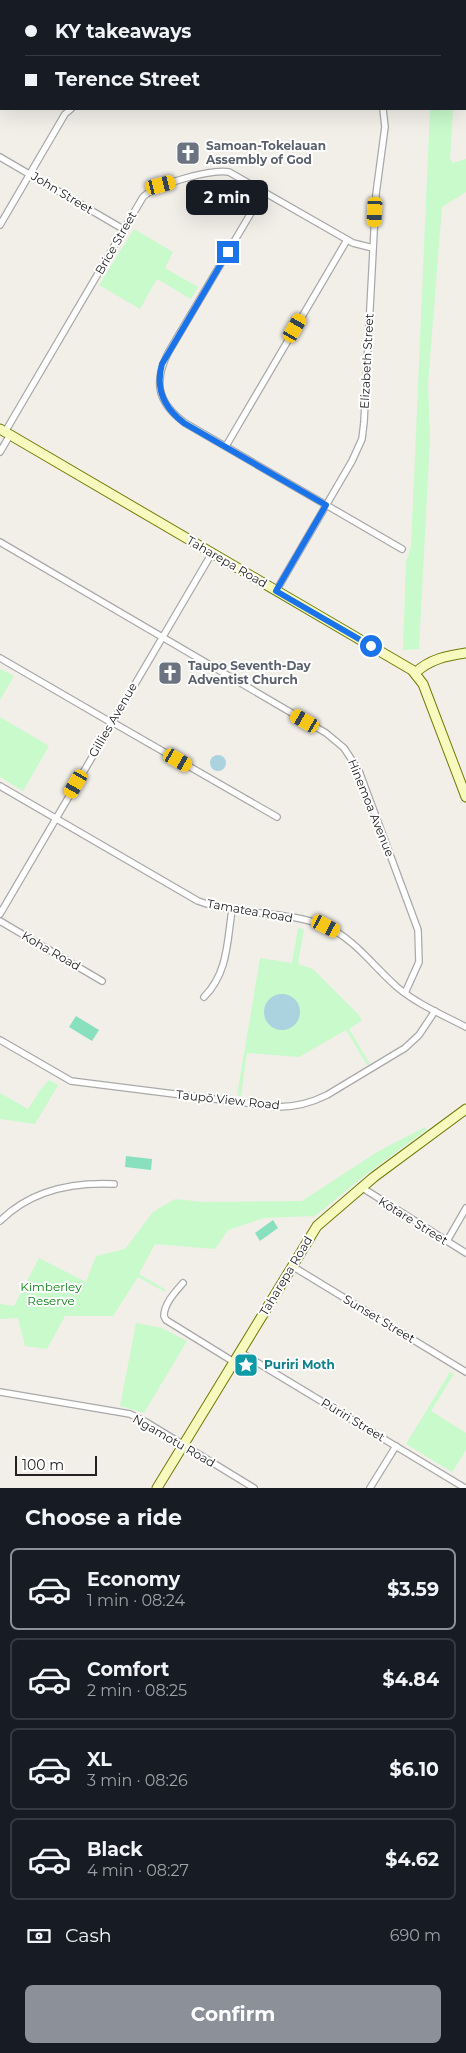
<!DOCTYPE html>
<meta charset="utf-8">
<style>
:root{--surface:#171b24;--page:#20242c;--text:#f1f3f6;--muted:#9ea1a6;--line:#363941;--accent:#8c9099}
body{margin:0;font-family:Montserrat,sans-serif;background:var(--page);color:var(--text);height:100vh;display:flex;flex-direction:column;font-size:19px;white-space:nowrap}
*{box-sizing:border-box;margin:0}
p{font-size:16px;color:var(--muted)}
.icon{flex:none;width:28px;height:28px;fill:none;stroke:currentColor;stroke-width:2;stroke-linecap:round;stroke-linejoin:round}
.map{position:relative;height:1488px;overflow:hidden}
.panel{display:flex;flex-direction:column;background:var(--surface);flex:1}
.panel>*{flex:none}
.top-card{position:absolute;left:0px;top:0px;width:466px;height:110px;box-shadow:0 5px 20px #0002;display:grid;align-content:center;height:110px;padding:0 25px;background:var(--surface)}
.scale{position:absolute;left:15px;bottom:12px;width:82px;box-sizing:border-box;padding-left:5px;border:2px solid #222;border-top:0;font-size:14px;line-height:18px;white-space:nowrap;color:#222;-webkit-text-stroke:4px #fff;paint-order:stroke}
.end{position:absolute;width:22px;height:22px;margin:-11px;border:6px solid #1a73e8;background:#fff;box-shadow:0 0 0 2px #fff}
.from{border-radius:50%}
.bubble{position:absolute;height:35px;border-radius:8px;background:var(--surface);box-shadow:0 5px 20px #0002;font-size:16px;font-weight:700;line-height:35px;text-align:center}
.car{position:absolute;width:15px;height:30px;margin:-15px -8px;border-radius:6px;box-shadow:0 0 4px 1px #0007;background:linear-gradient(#f5c518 24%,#345 0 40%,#f5c518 0 76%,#345 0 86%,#f5c518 0)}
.top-card b{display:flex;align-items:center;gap:18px;height:48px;font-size:19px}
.top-card b+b{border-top:1px solid var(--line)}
.top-card i{width:12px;height:12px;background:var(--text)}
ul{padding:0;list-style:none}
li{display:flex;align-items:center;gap:15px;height:82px;margin:0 10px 8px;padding:0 15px;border:2px solid var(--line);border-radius:8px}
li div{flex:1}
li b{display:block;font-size:19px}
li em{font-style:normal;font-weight:700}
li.on{border-color:var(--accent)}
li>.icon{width:45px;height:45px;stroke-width:1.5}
h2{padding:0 25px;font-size:22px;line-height:60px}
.pay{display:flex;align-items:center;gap:12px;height:55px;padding:0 25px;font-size:19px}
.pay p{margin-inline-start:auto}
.cta{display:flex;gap:10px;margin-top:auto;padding:10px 25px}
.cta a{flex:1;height:58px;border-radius:8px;background:var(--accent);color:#fff;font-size:20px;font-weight:700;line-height:58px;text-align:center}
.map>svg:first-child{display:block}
.park{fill:#c8facc}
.pitch{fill:#88e0be}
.water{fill:#aad3df}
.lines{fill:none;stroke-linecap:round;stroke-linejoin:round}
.street-casing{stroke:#a9a9a9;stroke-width:8}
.secondary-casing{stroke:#707d05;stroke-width:11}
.street{stroke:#fff;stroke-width:5.5}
.secondary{stroke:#f7fabf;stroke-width:9}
.route{stroke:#1a73e8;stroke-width:6}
.labels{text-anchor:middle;stroke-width:4;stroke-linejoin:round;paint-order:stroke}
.worship-label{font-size:12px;font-weight:bold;fill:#5b616d;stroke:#fff;text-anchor:start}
.street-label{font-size:12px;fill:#222;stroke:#fff}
.park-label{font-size:12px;fill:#0c8416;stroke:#fff}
.culture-label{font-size:12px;font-weight:bold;fill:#0d838f;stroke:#fff;text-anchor:start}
</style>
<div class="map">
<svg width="466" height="1488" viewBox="0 0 466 1488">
<rect width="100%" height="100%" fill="#f2efe9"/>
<g class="park">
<polygon points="430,109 453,109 450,159 453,163 466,159 466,192 442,207 428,384 430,439 419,649 403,650 406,562 411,547"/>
<polygon points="134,229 173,252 165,268 198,287 191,299 157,279 140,309 99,285"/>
<polygon points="1,669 14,676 0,700 0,670"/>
<polygon points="0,717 49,746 23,791 0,777"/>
<polygon points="298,928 304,929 298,964 313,969 358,1014 362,1020 349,1029 370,1064 367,1065 346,1030 299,1057 247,1053 241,1096 237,1095 260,958 292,963"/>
<polygon points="49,1080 58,1085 35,1124 0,1119 0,1093 28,1109 41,1089"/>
<polygon points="425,1127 426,1130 364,1176 315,1216 264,1218 228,1230 215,1249 155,1244 139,1274 166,1290 165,1292 138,1277 113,1316 65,1316 47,1349 25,1346 18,1318 0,1319 0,1304 14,1306 39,1258 86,1282 96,1256 125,1249 153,1212 175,1199 202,1202 302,1201 377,1152"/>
<polygon points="136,1323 162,1328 187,1341 144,1413 120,1406"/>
<polygon points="450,1372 454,1374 431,1411 466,1433 466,1450 452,1472 406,1444"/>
</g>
<g class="pitch">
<polygon points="76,1016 99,1030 92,1041 69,1027"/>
<polygon points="126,1156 152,1159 151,1170 125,1167"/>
<polygon points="273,1220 278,1228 260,1241 255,1233"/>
</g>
<g class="water">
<circle cx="218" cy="763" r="8"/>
<circle cx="282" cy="1012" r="18"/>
</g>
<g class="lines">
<g class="street-casing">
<g id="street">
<polyline points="185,0 185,1"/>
<polyline points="0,157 123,229"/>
<path d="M264,191l-96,162c-15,30 -10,50 17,70l217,126"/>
<polyline points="0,225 65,114 71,109"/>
<path d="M5,432l138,-235c13,-13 68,-28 86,-25l124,71 20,5"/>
<polyline points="226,446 347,240"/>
<polyline points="0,452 10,435"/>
<polyline points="0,542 326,733 344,748 359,771 418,930 419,962 405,993"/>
<polyline points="276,591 352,461 362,439 364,422 376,194 385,127 383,109"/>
<polyline points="0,658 112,723"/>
<polyline points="112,722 277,817"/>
<path d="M0,786l198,115c41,15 87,9 127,25 29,12 49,41 72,61 20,17 46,28 69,40"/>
<polyline points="0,914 212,553"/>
<polyline points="0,921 102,981"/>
<path d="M204,997c24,-24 23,-55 28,-87"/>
<path d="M0,1040l71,41 207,26c18,0 33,-4 49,-12l78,-47 14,-13 16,-24"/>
<polyline points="361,1187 466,1253"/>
<path d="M0,1221c30,-30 72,-39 114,-37"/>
<polyline points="447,1241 466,1208"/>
<polyline points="292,1266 466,1372"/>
<path d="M183,1283c-8,9 -19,21 -19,33l2,4 68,42"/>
<polyline points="240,1352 465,1488"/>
<polyline points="0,1392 130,1414 146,1422 254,1488"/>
<polyline points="370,1488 396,1446"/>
</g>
</g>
<g class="secondary-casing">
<g id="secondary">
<polyline points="77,1 82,0"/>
<polyline points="0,21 1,21"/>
<polyline points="0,429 412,670 423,684 466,797"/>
<path d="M415,673c15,-14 31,-17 51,-20"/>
<polyline points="157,1488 317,1226 374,1177 466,1109"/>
</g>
</g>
<use href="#street" class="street"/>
<use href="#secondary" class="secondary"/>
</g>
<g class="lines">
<path class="route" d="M228,252l-66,112c-7,25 2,44 22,59l142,82 -50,86 95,55"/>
</g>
<defs>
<g id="church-square" transform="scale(1.25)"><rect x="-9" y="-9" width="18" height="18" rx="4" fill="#6b7280" stroke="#fff"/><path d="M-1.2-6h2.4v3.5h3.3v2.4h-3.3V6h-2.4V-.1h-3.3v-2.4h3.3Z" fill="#fff"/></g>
<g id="sight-square" transform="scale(1.25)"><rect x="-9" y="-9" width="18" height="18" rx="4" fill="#0f9aa8" stroke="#fff"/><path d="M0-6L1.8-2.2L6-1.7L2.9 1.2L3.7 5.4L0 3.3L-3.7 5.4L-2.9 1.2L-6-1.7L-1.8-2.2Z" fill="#fff"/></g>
</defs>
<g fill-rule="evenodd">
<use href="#church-square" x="188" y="153"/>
<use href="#church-square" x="170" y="673"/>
<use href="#sight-square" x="246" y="1365"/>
</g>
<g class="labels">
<g class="worship-label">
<text x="206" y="150">Samoan-Tokelauan<tspan x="206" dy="14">Assembly of God</tspan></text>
<text x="188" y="670">Taupo Seventh-Day<tspan x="188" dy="14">Adventist Church</tspan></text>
</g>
<g class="street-label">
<text transform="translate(62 193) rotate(31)" y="4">John Street</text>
<text transform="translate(116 243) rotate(-60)" y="4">Brice Street</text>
<text transform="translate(367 361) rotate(-87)" y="4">Elizabeth Street</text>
<text transform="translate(227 562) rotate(30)" y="4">Taharepa Road</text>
<text transform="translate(113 720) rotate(-60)" y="4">Gillies Avenue</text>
<text transform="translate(371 808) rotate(68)" y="4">Hinemoa Avenue</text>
<text transform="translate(250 911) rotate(10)" y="4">Tamatea Road</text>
<text transform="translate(51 951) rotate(30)" y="4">Koha Road</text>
<text transform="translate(228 1100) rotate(6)" y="4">Taupō View Road</text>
<text transform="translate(413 1221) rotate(32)" y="4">Kōtare Street</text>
<text transform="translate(286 1276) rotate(-59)" y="4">Taharepa Road</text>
<text transform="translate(379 1319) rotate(31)" y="4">Sunset Street</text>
<text transform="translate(353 1420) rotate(31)" y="4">Pūriri Street</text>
<text transform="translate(174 1441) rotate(30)" y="4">Ngamotu Road</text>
</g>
<g class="park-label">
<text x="51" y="1291">Kimberley<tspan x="51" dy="14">Reserve</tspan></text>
</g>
<g class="culture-label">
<text x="264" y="1369">Puriri Moth</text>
</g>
</g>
</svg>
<div class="scale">100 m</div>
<i class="end from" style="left:371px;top:646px"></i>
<i class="end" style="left:228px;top:252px"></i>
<div class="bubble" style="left:186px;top:180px;width:82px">2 min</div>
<i class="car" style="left:161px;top:185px;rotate:76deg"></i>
<i class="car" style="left:375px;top:212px;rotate:183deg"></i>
<i class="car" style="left:295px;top:328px;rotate:30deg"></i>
<i class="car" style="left:305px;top:721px;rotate:300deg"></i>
<i class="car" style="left:178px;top:760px;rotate:120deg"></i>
<i class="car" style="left:76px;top:784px;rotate:210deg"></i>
<i class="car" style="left:326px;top:926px;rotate:117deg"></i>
<div class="top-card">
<b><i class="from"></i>KY takeaways</b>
<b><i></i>Terence Street</b>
</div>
</div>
<section class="panel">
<h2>Choose a ride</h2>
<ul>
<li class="on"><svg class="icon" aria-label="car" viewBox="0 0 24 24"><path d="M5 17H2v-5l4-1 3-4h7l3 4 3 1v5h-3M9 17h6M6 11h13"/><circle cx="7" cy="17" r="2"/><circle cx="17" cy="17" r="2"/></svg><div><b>Economy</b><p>1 min · 08:24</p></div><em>$3.59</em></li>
<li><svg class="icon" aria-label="car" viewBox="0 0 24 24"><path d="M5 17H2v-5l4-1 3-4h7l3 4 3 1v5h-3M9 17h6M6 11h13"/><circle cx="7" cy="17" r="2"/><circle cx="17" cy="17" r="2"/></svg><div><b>Comfort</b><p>2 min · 08:25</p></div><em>$4.84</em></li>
<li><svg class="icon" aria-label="car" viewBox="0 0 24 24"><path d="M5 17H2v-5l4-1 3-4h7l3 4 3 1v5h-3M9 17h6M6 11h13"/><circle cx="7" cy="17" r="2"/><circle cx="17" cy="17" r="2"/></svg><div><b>XL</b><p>3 min · 08:26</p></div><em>$6.10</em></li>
<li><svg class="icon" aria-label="car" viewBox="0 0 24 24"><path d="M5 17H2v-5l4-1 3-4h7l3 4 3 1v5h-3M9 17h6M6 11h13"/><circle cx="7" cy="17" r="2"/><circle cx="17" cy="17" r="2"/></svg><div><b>Black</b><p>4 min · 08:27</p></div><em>$4.62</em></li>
</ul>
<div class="pay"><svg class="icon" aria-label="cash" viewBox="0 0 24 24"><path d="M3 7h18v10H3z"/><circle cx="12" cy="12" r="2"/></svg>Cash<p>690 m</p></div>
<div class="cta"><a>Confirm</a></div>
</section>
